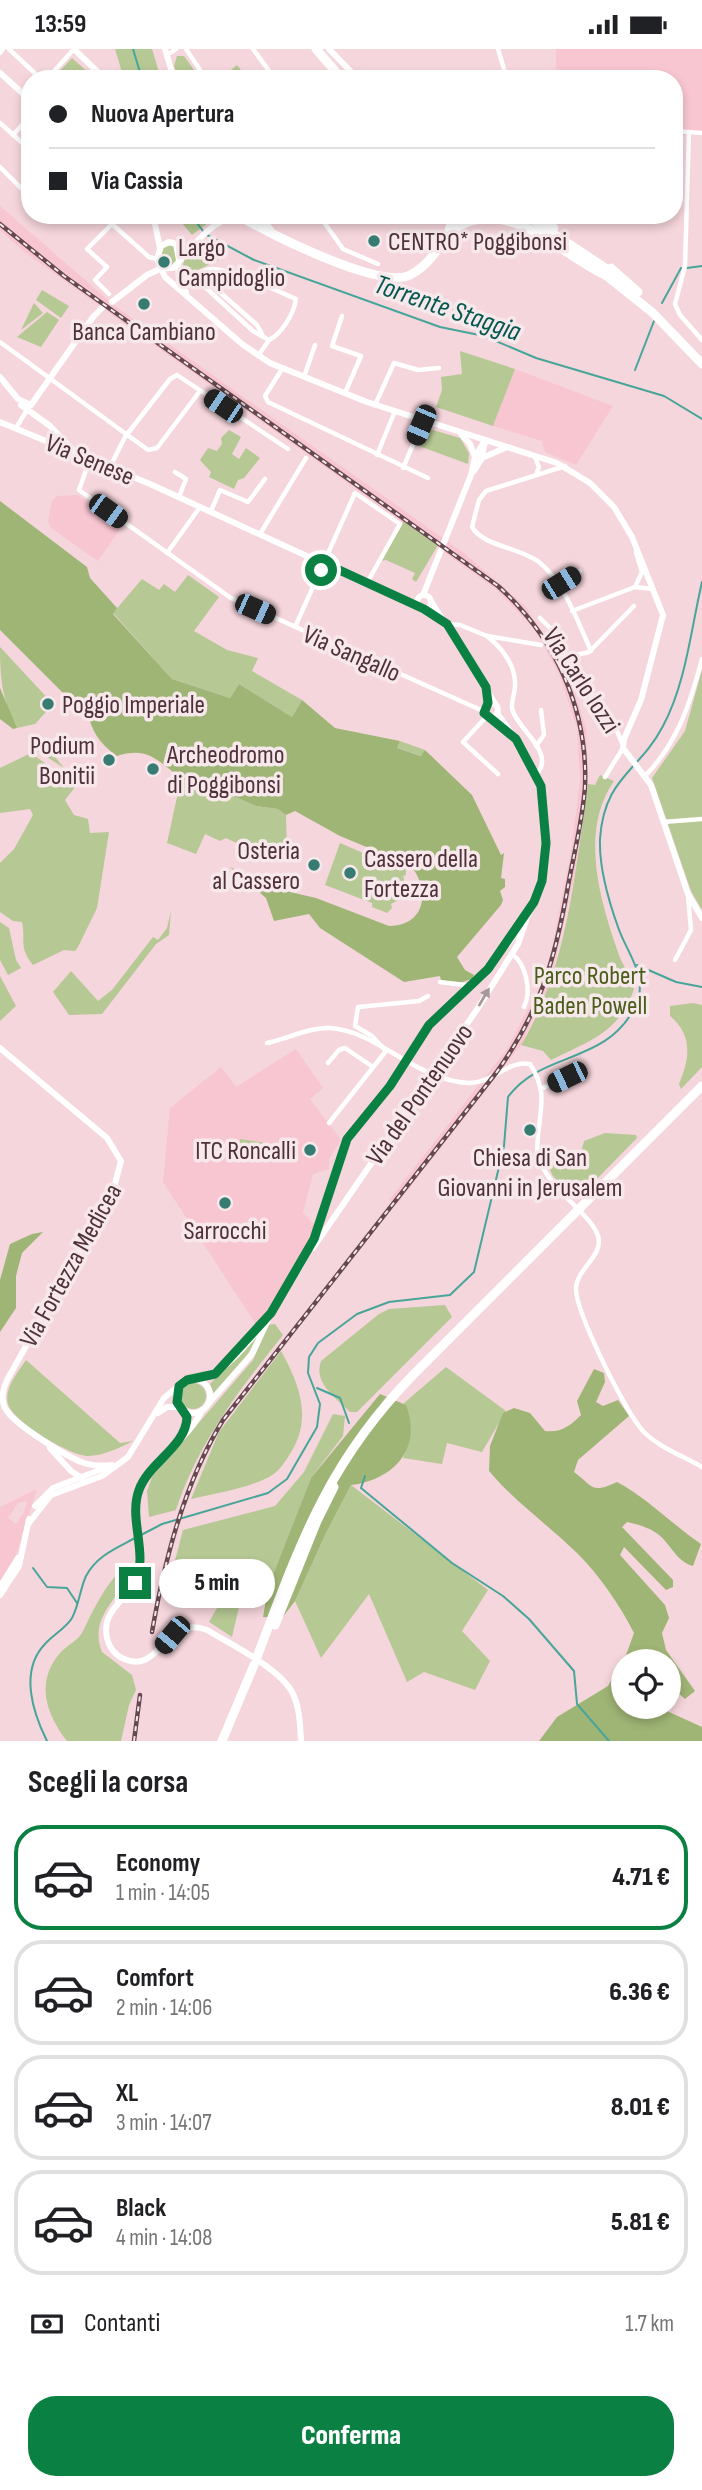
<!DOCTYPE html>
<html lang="it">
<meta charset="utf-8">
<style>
:root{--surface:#fff;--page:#f2f2f2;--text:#202124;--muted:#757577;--line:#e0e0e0;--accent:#0b8043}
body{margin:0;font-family:"Sofia Sans Condensed",sans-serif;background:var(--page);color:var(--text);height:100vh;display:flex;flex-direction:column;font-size:26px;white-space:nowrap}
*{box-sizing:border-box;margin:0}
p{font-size:23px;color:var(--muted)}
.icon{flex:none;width:38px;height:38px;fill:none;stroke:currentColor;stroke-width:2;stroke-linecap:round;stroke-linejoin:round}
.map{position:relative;height:1692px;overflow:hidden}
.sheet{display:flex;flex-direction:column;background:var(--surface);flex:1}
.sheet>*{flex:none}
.top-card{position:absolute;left:21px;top:21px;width:662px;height:154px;border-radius:28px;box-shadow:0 4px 10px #0003;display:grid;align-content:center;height:154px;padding:0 28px;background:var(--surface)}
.fabs{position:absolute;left:611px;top:1600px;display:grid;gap:14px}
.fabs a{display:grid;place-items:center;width:70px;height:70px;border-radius:50%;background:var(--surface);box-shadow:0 4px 10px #0003;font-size:35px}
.end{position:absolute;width:32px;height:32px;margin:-16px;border:9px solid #0b8043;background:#fff;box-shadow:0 0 0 4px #fff}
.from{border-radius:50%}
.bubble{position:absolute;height:49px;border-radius:24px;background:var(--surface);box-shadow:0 4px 10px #0003;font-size:23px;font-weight:800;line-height:49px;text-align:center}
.car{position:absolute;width:21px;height:42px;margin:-21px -10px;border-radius:9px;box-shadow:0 0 5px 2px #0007;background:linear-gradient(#222 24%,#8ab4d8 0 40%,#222 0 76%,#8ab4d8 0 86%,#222 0)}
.top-card b{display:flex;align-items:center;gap:24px;height:66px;font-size:26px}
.top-card b+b{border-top:2px solid var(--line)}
.top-card i{width:18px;height:18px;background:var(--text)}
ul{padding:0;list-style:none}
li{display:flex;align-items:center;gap:21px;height:105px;margin:0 14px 10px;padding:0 14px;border:4px solid var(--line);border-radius:28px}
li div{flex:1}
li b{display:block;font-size:26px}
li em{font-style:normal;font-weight:800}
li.on{border-color:var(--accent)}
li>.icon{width:63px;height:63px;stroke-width:1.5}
h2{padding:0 28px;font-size:32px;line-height:84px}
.pay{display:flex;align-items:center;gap:18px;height:77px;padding:0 28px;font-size:26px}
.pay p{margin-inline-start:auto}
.button{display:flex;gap:14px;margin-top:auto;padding:14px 28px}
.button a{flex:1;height:80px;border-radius:28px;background:var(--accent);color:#fff;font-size:28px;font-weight:800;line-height:80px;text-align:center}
.status{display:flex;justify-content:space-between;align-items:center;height:49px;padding:0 35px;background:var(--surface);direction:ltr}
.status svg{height:19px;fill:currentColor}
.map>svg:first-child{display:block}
.built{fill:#f8c6d1;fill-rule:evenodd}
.green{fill:#b6c894}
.forest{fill:#9fb575}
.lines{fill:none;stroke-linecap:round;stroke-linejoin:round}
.stream{stroke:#47a599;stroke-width:2}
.street{stroke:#fff;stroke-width:4.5}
.secondary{stroke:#fff;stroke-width:6}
.highway{stroke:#fff;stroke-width:9}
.rail-casing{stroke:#66484f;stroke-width:4.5}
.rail{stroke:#f7e8eb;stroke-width:2;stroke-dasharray:5;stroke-linecap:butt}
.oneway{fill:#a7989c}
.route{stroke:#0b8043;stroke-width:9}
.poi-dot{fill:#367c73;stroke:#f7e8eb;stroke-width:2.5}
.labels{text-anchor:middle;stroke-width:7;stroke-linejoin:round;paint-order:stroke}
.poi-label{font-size:26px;fill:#4f3139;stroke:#f7e8eb;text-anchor:start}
.street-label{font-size:26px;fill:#4f3139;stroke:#f7e8eb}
.park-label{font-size:26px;fill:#4b5e19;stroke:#f7e8eb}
.water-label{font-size:28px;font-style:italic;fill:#035850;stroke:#f7e8eb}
</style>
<div class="status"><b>13:59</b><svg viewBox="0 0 49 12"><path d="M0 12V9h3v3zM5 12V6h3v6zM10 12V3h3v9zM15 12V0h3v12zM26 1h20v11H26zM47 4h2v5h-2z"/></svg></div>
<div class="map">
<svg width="702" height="1692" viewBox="0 0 702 1692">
<rect width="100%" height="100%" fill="#f5d6dc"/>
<g class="built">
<polygon points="556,0 702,0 702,86 674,86 674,30 556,30"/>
<polygon points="0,157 115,257 464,504 525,557 568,623 586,679 588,735 574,830 550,935 521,996 397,1155 389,1151 507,1000 547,924 571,803 580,731 577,679 560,627 536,582 497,541 23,202 0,181"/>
<polygon points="515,320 613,357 576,416 545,403 542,392 493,377"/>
<polygon points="78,446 122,477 98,512 51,479 48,473 52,452 57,447"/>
<polygon points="296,1000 323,1039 310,1050 341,1091 329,1110 329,1120 313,1125 303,1164 316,1177 310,1194 257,1277 163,1133 170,1059 221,1018 236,1038"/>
<path d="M37,1440l-23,72 -14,23v-77zM27,1452l-3,12 -8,11 -8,-6 10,-15z"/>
</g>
<g class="green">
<polygon points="115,0 152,0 161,30 124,30"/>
<polygon points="177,7 184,7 197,25 195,30 179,30 174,17"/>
<polygon points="72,9 90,25 85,30 56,26"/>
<polygon points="237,16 248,30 220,30"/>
<polygon points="175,166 208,166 212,171 192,186"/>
<polygon points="199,194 219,211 181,229 184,211"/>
<polygon points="173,195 177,210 172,217 163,216 160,208 163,199"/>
<polygon points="42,241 69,257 61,269 36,251"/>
<polygon points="34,254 43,264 21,281"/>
<polygon points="47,263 59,271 41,298 17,288"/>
<polygon points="460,302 515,320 493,377 436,358 442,341 441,328 462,325"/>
<polygon points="426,379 460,389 469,404 468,415 419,397"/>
<polygon points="229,381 241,388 232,405 239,410 246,399 260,409 244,429 238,431 234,440 209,428 211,423 200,411 208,399 217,402 222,395 221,389"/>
<polygon points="404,472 438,496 416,533 412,530 415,524 386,511 381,512"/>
<polygon points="188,526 219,548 194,582 227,601 258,609 252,622 302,651 292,668 239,635 230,649 172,630 113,564 142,530 159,541 164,535 175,543"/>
<path d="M0,598l53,57 -18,20 -18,4c-15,-27 -17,-51 -17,-81z"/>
<polygon points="702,621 702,861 691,842 652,729 685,682"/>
<polygon points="400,692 425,701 422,707 397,699"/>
<polygon points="44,694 64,719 33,699"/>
<path d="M31,704l45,33 -11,14 9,15 14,4 2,14 19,-1 -12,76 -19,39 -3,4 -11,-1 -31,15c-15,-18 -7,-26 -11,-43l-9,-1 -13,-9v-49l14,-14 19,-34 -3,-6 -30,4v-45z"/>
<path d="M600,726l14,6c-35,50 -14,120 5,174 4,12 13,21 15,34 -15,44 -45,52 -83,71l-8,-9 -22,-6c47,-78 54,-173 67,-261l7,1z"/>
<polygon points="179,739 229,745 256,757 278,760 286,766 287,806 276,813 226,789 220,792 205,785 196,805 167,794"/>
<polygon points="340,794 389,815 391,811 406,818 406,826 403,827 408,843 411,842 415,849 409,850 406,847 391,855 392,859 387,864 372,858 372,854 325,836"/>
<polygon points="171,862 169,886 156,895 102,965 69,966 53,943 71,922 98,952 112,941 153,888 158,891 167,879"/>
<polygon points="0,873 9,879 16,911 21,919 8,926 0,911"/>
<polygon points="0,927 16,957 0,972"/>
<path d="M693,954l9,2v62l-21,22 -2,-5c11,-26 14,-49 -9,-68v-10z"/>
<polygon points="605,1084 636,1086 637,1089 587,1140 573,1148 553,1127 547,1115 580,1108 584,1092"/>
<polygon points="240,1090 265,1094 263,1109 238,1105"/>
<path d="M445,1256l7,12 -95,95h-7c-14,-14 -37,-29 -29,-51l58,-47 10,-5z"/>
<path d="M275,1275l8,11c-44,55 -85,108 -107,175l-27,7 -2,-26 5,-14 101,-117 15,-35z"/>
<polygon points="260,1283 245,1310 214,1345 210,1335"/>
<path d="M281,1302c20,36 32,70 7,106 -5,8 -10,15 -19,20 -23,12 -53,16 -78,22l28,-67z"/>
<path d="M26,1311l94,83 14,-2c-14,6 -30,15 -46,15 -18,0 -76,-35 -80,-52 -4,-16 10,-32 18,-44z"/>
<path d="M446,1318l60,44 -24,41 -35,-9 -5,21 -39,-6c7,-15 12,-41 0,-54z"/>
<circle cx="193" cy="1347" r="13"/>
<polygon points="333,1365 345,1367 343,1387 311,1429 267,1543 244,1537 232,1588 209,1573 217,1559 166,1545 183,1481 275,1457 304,1423"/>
<polygon points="351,1436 488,1541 462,1582 490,1612 475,1641 424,1623 407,1633 369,1545 321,1609 295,1552 326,1484"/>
<path d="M124,1518l6,3c-10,30 -42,46 -28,82l30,23 4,15 -7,15 -8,36h-54c-21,-27 -32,-59 -7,-88 8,-9 18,-12 23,-22 11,-23 22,-46 41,-64z"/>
</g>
<g class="forest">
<path d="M0,452l87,66 3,11 27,30 -4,6 59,65 58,19 9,-14 53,33 10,-17 33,28 65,13 -3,7 24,8 4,-6 47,45 29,60 3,-2 -3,25 4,1v8l-5,4 3,9 -2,5 -44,52 8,13 9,5 -2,4 -10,3 -21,-1 -1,-5 -36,6 -84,-54 -11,-14 -35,7 -8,-23 -36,-31 47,22 39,9 73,28c37,0 42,-37 21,-61l-70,-29 -45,-25 -9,4 -8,-6 -22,-3 -27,-12 -50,-6 3,-9c-24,-18 -34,-33 -65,-23 -17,-12 -26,-25 -30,-46l-24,-17 -63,-63z"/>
<polygon points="0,639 17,679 13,680 0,670"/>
<polygon points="43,1183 22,1204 16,1227 16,1259 0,1283 0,1231 10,1195 32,1185"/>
<path d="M594,1320l10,4 1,9 -9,20 7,4 15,-6 11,16 -51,44 -4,12c20,15 17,22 43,10 29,15 56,43 84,62l-8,22c-17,-5 -21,-20 -34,-31 -8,-7 -22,-11 -32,-13l-5,5 51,53v7l-7,3 -42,-43 -4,8 45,50 4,13 -7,15 4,17 29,41 -10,8 -16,-14 -1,-24h-45v45h33l46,21v14h-163l18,-24 51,-31 18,-31 8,-22c-14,-28 -35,-58 -57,-80 -30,-29 -62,-51 -88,-82l1,-25 13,-33 11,-5 16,5 15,18c16,2 25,-5 36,-16l-4,-14z"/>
<path d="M380,1345l26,11c17,44 -13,75 -55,80l-25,48 -31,68 -13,17 -19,-1 5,-29 43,-110z"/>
</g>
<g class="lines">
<g class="stream">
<polyline points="133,0 142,30"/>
<polyline points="191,166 203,182"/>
<polyline points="207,186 254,211 440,278 484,287 536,309 664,347 702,370"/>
<polyline points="687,219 702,217"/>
<polyline points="662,254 681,219"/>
<polyline points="635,321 654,272"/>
<polyline points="637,916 676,933 702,938"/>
<polyline points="317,1339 340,1349 349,1374"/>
<polyline points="365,1427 361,1439 452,1514 503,1547 529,1570 574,1622 577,1655 609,1692"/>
<path d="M141,1486l21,-11 106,-31 19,-14 30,-52 3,-23 -12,-31 1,-16 9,-14 39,-29 32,-12 61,-7 24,-23 30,-126 4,-49c33,-46 98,-32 127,-90 15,-30 -8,-53 -17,-80 -9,-25 -19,-61 -18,-88 4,-62 39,-67 63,-113 23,-43 28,-97 39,-144"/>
<polyline points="33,1519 47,1538 67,1539 77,1554"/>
<path d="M47,1692c-14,-28 -28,-70 -2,-97 8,-9 21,-16 27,-26 7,-13 8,-29 14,-42 11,-21 31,-28 51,-39"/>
</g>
<g class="street">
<polyline points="9,0 41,30"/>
<polyline points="186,0 206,30"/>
<polyline points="253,0 275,30"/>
<polyline points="498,0 507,30"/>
<polyline points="0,4 3,0"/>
<polyline points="167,6 176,0"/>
<polyline points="47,30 74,0"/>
<polyline points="0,74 30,101"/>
<polyline points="674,82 702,84"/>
<polyline points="689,83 685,217 675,255 680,266 702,291"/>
<polyline points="13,86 30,67"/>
<polyline points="0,118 30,148"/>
<polyline points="102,166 149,208 157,210"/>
<polyline points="319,166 343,200 378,215"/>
<polyline points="198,224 257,276 262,285"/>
<path d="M180,234c10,-5 20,-13 31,-14 15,-2 69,23 85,30 -2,14 -14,35 -27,41l-16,-9 -60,-55"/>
<polyline points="109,245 95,231 107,218 87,200 112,175"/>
<polyline points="342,267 332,297 361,307 345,344"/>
<polyline points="0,293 148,401 157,399 200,342"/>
<polyline points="258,307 269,291"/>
<polyline points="282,320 265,347 268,353 428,429"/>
<polyline points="304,328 315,296"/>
<polyline points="375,356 394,314 418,321 439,319"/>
<polyline points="16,379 27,361"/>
<polyline points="377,406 395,362"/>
<polyline points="535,408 539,418 536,426"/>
<polyline points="90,410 79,441 231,549 483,662"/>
<path d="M565,417l-79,25 -7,9 -7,27c12,20 48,20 67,35 25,20 39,60 52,89"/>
<polyline points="110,418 125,388 170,330 177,326 288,400"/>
<polyline points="403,419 423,372"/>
<polyline points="175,423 186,430 179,448"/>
<polyline points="211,462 220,441 248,453 265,430"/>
<polyline points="260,485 306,409"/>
<polyline points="167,504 200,458"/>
<polyline points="558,536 580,522"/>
<polyline points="635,538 642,523 636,503"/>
<polyline points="572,562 635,538 653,540"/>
<polyline points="540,569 555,584 566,615 611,668 622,694"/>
<polyline points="447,575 460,576 487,587 541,596"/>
<polyline points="295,578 355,444 400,475 367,534"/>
<path d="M487,587c16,13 29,29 28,50 0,7 -4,15 -3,22 4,21 44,43 25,66"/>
<polyline points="563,609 589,603 634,557"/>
<polyline points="487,667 463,693 498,725"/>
<polyline points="536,697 544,686 541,661"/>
<path d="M645,727c33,-34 45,-72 57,-117"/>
<polyline points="605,728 623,699"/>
<polyline points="663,773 702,770"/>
<path d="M512,905c14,10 20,37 12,53"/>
<polyline points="675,911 691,881 688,847"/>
<polyline points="440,933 471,937"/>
<path d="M267,994c20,-4 43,-16 63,-15 48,3 86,53 139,55 22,1 39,-23 61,-19 17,26 11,42 8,71 0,7 -2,15 0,21 10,34 53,57 60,80 6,20 -21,32 -22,52 -1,23 50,125 67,143 15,16 40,25 59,36"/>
<polyline points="328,1014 339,1001 345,999 373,1018"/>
<polyline points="543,1039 584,1019"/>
<polyline points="329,1074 386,1002 372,987 355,977 358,958 419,952 428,947"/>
</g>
<g class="secondary">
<polyline points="74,0 105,30"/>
<polyline points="165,0 174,30"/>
<polyline points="329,0 358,30"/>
<polyline points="0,24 30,51"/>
<polyline points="153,166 160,199"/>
<polyline points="179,211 176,195 169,193 161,197 157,210 165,228 242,295 270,314 367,353 557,414 590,434 614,458 632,488 663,566 641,651 624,690 623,699 651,736 688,845 702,869"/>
<polyline points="178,214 179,230 186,243"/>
<path d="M112,253l35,-27 15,-7h11c22,-22 31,-42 63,-53"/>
<polyline points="0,328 18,350 31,356 93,268 103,258"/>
<polyline points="21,356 50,377 73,401"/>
<polyline points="0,373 150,435 420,559"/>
<polyline points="461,385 470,395 475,408"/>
<polyline points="482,409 507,398"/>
<polyline points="474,422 481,411 485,393"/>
<polyline points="423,546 471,426 475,408 485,391"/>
<circle cx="424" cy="553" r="7"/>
<polyline points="431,552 496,656"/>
<polyline points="424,560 442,572"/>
<circle cx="491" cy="661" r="7"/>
<path d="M0,999l107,90 14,23 -8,30 -106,189c-4,9 -7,22 0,31 10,15 60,46 77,52 9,3 18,3 28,2"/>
<polyline points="313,1199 478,959 518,895 526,872"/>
<polyline points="300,1218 314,1190 347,1090 394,1031 429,976 480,928 508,895 528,866 541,836 546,786 541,737 522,699 497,664"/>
<path d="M196,1330c40,-3 85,-82 105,-114"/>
<circle cx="193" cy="1347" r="17"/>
<polyline points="208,1355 252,1305 269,1269"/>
<path d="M202,1361c-13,29 -45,46 -61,75 -14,27 4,61 -3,90 -5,21 -31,30 -32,54 0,13 6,25 18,30 37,16 40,-45 83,-29 23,14 72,38 85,62 8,15 8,33 9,49"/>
<polyline points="158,1364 167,1358 180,1358"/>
<polyline points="50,1399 71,1422 82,1429"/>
<polyline points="35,1457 53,1439 110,1417"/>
<polyline points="29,1474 51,1446 102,1427 128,1408 164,1349 183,1333"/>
<polyline points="0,1538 18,1509"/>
<polyline points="0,1546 19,1517 29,1470"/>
</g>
<g class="highway">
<polyline points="316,0 342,30"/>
<polyline points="258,166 270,182"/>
<polyline points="525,166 613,224"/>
<polyline points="540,166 554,179"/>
<path d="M241,168c29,17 140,73 169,58 36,-18 30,-60 86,-56 40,4 74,40 109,56"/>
<polyline points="448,184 454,166"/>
<polyline points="611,219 638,243"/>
<polyline points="603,224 653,264 702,315"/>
<polyline points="275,1576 317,1472 334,1438"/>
<path d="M257,1608c43,-113 70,-194 157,-283l288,-288"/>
<polyline points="222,1692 254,1616"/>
</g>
<g class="rail-casing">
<g id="rail">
<path d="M0,175l64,52 434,310c57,51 90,123 87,200 -2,33 -11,67 -17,100 -13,74 -28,126 -72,187l-273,347c-39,64 -58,138 -71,212"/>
<polyline points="134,1692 140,1646"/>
</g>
</g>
<use href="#rail" class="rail"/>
</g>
<defs><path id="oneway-solid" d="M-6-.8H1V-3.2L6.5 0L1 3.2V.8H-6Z" transform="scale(1.75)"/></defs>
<use class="oneway" href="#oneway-solid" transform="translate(484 948) rotate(-60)"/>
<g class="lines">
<path class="route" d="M135,1534c14,-29 -7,-64 4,-93 10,-28 47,-43 48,-73l-10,-15 2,-16 8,-6 28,-6 56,-61 43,-74 33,-100 43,-53 39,-61 59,-56 46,-67 8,-21 4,-38 -5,-57 -25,-47 -32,-26 4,-10 -2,-16 -39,-63 -23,-15 -100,-46 -3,7"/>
</g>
<g class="poi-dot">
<circle cx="374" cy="192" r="7"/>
<circle cx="164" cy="213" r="7"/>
<circle cx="144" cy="255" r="7"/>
<circle cx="48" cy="655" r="7"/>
<circle cx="109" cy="711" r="7"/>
<circle cx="153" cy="720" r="7"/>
<circle cx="314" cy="816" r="7"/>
<circle cx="350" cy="824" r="7"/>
<circle cx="530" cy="1081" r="7"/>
<circle cx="310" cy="1101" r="7"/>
<circle cx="225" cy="1154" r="7"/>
</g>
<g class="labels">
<g class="poi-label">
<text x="388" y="201">CENTRO* Poggibonsi</text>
<text x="178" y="207">Largo<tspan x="178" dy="30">Campidoglio</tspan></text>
<text x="144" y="291" text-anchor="middle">Banca Cambiano</text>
<text x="62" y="664">Poggio Imperiale</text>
<text x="95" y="705" text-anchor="end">Podium<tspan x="95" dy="30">Bonitii</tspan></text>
<text x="167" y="714">Archeodromo<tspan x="167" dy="30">di Poggibonsi</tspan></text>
<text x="300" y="810" text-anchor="end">Osteria<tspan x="300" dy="30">al Cassero</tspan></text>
<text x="364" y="818">Cassero della<tspan x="364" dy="30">Fortezza</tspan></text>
<text x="296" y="1110" text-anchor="end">ITC Roncalli</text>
<text x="530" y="1117" text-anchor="middle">Chiesa di San<tspan x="530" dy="30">Giovanni in Jerusalem</tspan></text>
<text x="225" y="1190" text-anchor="middle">Sarrocchi</text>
</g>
<g class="street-label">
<text transform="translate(90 410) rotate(23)" y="9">Via Senese</text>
<text transform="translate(352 604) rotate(24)" y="9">Via Sangallo</text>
<text transform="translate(582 631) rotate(57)" y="9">Via Carlo Iozzi</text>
<text transform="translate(419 1045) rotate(-55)" y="9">Via del Pontenuovo</text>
<text transform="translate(70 1216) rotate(-61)" y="9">Via Fortezza Medicea</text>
</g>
<g class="park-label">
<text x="590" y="935">Parco Robert<tspan x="590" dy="30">Baden Powell</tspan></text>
</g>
<g class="water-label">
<text transform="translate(448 258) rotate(19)" y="10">Torrente Staggia</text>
</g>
</g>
</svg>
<div class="fabs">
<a><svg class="icon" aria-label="locate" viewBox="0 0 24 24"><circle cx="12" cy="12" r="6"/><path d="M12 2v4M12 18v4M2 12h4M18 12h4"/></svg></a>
</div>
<i class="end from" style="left:321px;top:521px"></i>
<i class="end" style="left:135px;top:1534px"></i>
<div class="bubble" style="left:159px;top:1510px;width:116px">5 min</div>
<i class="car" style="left:223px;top:357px;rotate:304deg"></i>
<i class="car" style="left:421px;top:376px;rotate:203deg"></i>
<i class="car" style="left:108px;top:462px;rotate:126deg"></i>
<i class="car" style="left:561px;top:534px;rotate:58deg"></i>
<i class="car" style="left:255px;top:560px;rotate:114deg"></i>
<i class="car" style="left:567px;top:1028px;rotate:244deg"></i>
<i class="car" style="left:172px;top:1586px;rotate:220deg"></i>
<div class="top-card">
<b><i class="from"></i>Nuova Apertura</b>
<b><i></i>Via Cassia</b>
</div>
</div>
<section class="sheet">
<h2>Scegli la corsa</h2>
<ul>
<li class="on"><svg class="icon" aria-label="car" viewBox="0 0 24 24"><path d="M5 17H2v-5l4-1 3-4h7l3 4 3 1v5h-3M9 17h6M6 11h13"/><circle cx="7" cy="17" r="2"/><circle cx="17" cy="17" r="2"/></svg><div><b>Economy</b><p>1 min · 14:05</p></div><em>4.71 €</em></li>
<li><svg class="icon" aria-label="car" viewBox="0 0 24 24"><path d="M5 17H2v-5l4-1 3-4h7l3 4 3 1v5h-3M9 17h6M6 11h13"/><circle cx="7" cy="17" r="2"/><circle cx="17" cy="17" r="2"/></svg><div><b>Comfort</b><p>2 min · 14:06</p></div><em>6.36 €</em></li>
<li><svg class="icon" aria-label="car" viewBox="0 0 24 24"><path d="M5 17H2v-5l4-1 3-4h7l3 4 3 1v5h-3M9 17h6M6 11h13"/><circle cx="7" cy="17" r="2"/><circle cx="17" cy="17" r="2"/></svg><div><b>XL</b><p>3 min · 14:07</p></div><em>8.01 €</em></li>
<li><svg class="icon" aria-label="car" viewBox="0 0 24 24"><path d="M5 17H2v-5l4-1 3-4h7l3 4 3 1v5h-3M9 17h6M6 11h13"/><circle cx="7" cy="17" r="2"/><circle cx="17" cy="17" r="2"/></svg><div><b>Black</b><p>4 min · 14:08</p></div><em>5.81 €</em></li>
</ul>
<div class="pay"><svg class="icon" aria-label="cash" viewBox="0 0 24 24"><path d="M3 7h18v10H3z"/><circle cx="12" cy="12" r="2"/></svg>Contanti<p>1.7 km</p></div>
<div class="button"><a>Conferma</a></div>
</section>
